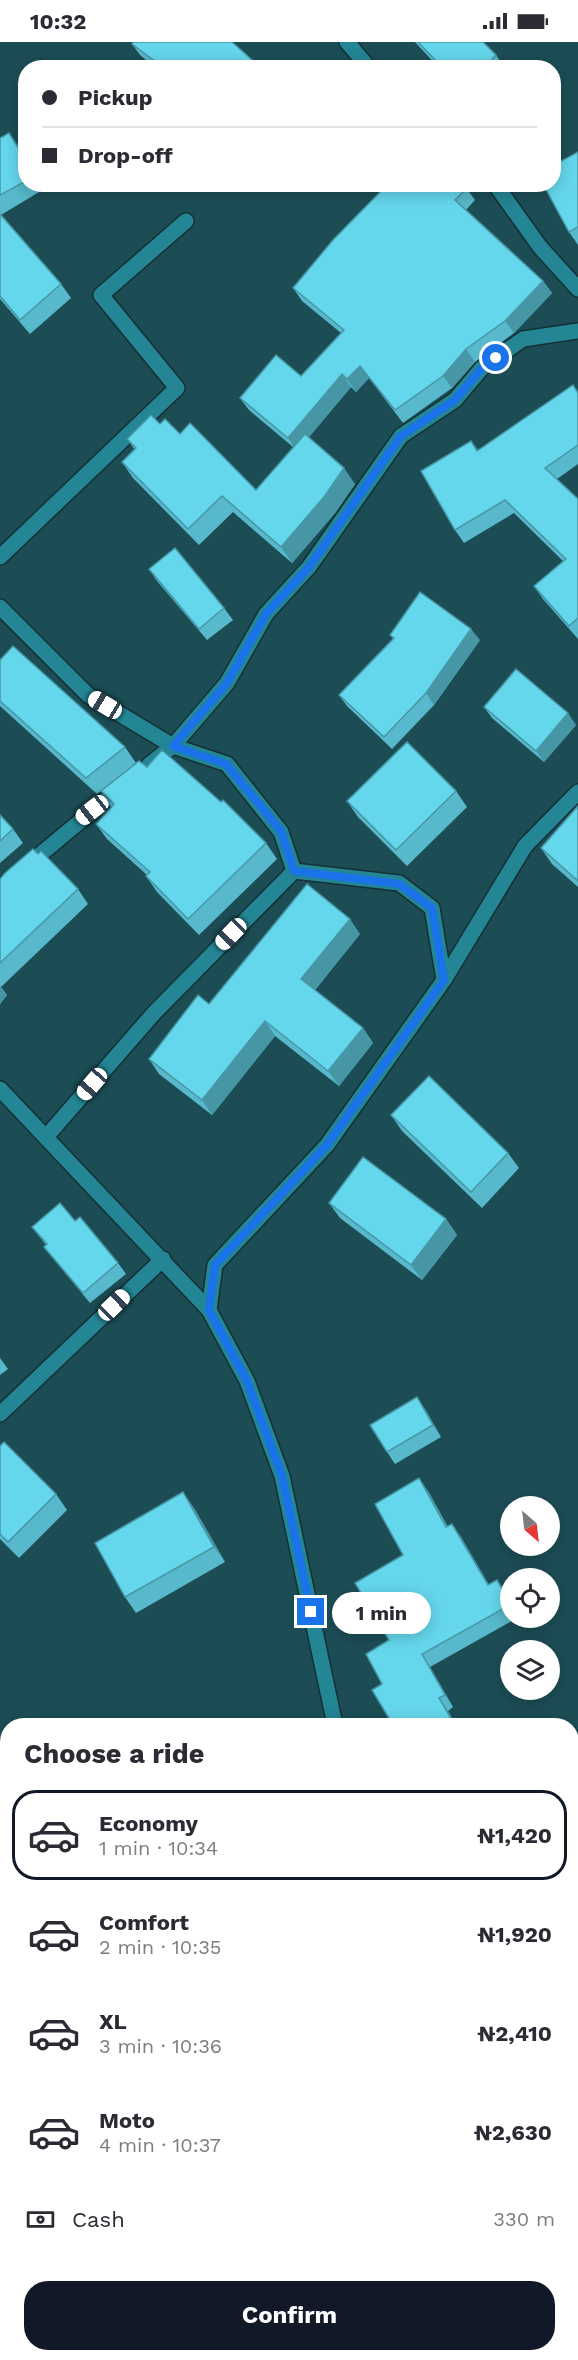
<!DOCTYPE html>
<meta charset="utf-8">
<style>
:root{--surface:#fff;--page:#f2f2f3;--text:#2b2b33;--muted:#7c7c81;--line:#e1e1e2;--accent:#111827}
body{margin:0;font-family:"Work Sans",sans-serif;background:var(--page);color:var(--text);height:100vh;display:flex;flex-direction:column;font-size:22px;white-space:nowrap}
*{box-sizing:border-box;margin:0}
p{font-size:20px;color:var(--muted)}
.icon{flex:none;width:33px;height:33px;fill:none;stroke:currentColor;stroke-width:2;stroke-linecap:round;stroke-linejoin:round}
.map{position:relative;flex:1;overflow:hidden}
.drawer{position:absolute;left:0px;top:1676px;width:579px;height:644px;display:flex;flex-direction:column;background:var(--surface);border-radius:24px 24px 0 0;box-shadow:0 3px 15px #0003}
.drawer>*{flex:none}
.guide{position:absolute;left:18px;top:18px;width:543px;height:132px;border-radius:24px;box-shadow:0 3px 15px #0003;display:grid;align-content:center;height:132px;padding:0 24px;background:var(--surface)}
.needle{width:39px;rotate:152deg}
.tools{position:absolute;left:500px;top:1454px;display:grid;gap:12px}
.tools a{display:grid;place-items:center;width:60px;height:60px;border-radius:50%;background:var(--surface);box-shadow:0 3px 15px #0003;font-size:30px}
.end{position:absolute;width:27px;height:27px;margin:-14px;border:8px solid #1a73e8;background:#fff;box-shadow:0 0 0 3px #fff}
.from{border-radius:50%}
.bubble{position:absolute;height:42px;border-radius:21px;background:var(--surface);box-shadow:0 3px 15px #0003;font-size:20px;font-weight:700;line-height:42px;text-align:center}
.car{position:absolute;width:18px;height:36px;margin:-18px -9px;border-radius:8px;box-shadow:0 0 4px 2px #0007;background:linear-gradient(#fff 24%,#345 0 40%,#fff 0 76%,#345 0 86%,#fff 0)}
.guide b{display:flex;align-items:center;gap:21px;height:57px;font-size:22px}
.guide b+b{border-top:2px solid var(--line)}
.guide i{width:15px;height:15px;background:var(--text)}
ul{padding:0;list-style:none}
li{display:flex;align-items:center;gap:18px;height:90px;margin:0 12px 9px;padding:0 12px;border:3px solid transparent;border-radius:24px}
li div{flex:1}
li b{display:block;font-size:22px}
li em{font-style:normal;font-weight:700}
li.active{border-color:var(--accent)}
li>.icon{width:54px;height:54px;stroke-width:1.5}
h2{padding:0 24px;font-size:27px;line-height:72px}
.pay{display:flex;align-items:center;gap:15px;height:66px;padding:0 24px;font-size:22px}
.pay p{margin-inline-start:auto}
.action{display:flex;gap:12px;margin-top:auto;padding:12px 24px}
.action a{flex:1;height:69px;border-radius:24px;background:var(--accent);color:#fff;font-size:24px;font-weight:700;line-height:69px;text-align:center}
.status{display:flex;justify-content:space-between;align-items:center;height:42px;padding:0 30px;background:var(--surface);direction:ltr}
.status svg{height:16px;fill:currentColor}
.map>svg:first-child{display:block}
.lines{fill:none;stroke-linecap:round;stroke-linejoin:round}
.stream{stroke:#386f59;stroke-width:10}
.minor-casing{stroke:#143035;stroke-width:18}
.minor{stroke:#248595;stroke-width:15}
.wall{fill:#57b9cb}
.shaded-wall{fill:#4796a5}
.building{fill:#65d7ec;stroke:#4796a5;stroke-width:1.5}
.route{stroke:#1a73e8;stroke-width:8}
</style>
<div class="status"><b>10:32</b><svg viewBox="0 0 49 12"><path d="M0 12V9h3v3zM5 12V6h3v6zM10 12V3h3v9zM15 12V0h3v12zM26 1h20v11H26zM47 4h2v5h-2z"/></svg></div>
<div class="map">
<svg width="578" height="2318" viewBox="0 0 578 2318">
<rect width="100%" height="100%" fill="#1c4d55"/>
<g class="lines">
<g class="stream">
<polyline points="572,1837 578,1825"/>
<polyline points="0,2138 8,2136"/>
</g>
<g class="minor-casing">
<g id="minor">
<polyline points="347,0 369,26"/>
<polyline points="495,142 540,205 578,247"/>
<polyline points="0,515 177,346 101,253 186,179"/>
<polyline points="0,565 88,653 173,704 227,722 281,790 294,829"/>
<polyline points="149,723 173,704 227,641 266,572 309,525 401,394 455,358 482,326 523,297 578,289"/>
<polyline points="0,846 120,746"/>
<polyline points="0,1047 209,1268 247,1339 282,1434 335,1683"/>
<polyline points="46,1095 154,971 294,829 399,841 432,866 444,938"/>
<polyline points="209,1268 215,1223 327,1103 444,938 525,804 578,750"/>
<polyline points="0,1372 163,1217"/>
<polyline points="572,1951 578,1956"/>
<polyline points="572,2269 578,2262"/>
<polyline points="533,2318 538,2312"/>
</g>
</g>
<use href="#minor" class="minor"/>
</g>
<g class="wall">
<polygon points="415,0 483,0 496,13 505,26 439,26"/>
<polygon points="132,2 261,26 156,26 140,13"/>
<polygon points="0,96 19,105 26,115 26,142 42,142 44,147 1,173 61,242 71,256 30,292 0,257"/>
<polygon points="578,110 578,203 569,190"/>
<polygon points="386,142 463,142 475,158 466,168 543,239 552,251 514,291 475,320 452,346 403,381 369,336 356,350 351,345 309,395 355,442 335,471 292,521 233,470 199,503 133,436 122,420 135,408 127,397 160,382 180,392 256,448 293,405 249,368 240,356 301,334 341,291 302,259 293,246 387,143"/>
<polygon points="578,351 578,422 557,437 578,457 578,597 543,557 534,544 563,519 514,471 464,501 455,488 471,399 478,408"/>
<polygon points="149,527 224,566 233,578 207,598 157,539"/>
<polygon points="390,593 480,598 434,663 392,707 347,664 339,653 393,597"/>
<polygon points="0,618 125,705 136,721 97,752 0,664"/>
<polygon points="484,665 576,683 544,720 492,676"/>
<polygon points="147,725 266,801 277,817 199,893 157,850 146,834 147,833 107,797 96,782 111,765 101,749"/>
<polygon points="456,749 467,765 407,824 358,775 347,759"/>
<polygon points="578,764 578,845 552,822 541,806"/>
<polygon points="0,773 13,787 23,801 0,821"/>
<polygon points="38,812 78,847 88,862 1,945 7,953 0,962 0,837"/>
<polygon points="360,892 315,948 363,986 373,1001 339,1044 275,994 212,1073 159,1032 149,1017 209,962"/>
<polygon points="391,1073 508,1111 519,1126 482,1166 402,1089"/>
<polygon points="329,1161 446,1177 457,1193 422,1238 340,1176"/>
<polygon points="75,1179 118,1221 126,1232 90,1261 52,1215 44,1205 46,1203 32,1185"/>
<polygon points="0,1316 8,1327 0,1333"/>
<polygon points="425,1367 441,1395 395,1422 387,1410"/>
<polygon points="0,1404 56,1452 67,1468 19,1516 0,1497"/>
<polygon points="428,1449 448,1485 461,1495 489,1543 497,1538 506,1550 510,1558 510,1575 519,1575 430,1625 453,1665 448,1669 456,1683 393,1683 382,1642 403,1513"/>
<polygon points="194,1466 225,1520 136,1571 125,1555"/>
</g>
<g class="shaded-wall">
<polygon points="9,91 26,115 26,118"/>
<polygon points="543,239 552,251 514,291 505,279"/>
<polygon points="466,307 475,320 452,346 443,334"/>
<polygon points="360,324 369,336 356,350 347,337"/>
<polygon points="342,332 351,345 297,409 288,396"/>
<polygon points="344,426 355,442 335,471 292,521 281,505"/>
<polygon points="471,587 480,598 434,663 426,651"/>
<polygon points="568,671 576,683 544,720 536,709"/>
<polygon points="350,877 360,892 311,952 301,937"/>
<polygon points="0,944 7,953 0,962"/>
<polygon points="265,979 275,994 212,1073 202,1058"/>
<polygon points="363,986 373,1001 339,1044 328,1029"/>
<polygon points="446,1177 457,1193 422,1238 411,1223"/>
<polygon points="417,1355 425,1367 441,1395 433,1383"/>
<polygon points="419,1436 428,1449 455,1498 446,1485"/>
<polygon points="183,1450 194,1466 225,1520 214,1505"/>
<polygon points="452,1482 461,1495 496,1556 488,1543"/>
<polygon points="422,1612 430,1625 453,1665 445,1653"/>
<polygon points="439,1656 448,1669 456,1683 455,1683"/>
</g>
<g class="building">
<polygon points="133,0 232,0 261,26 164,26 132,2"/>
<polygon points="418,0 483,0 496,13 484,26 443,26"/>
<polygon points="9,91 26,118 26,139 0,153 0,96"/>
<polygon points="578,110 578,185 569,190 543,142 554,142 554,123"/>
<polygon points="388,142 463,142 467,146 455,158 543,239 505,279 466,307 443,334 395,368 360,324 347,337 342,332 288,396 240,356 276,313 301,334 344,288 293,246 333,198"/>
<polygon points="0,172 61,242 20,278 0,254"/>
<polygon points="573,343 578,351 578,403 545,426 578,457 578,576 569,584 534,544 566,517 505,458 455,488 421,429 471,399 477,409"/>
<polygon points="151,373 160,382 165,377 180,392 190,381 256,448 305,392 344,426 324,455 281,505 222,454 188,487 122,420 136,406 127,397"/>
<polygon points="175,506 224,566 199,587 149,527"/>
<polygon points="420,550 471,587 426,651 384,695 339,653 394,596 390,593"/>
<polygon points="13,604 125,705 86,736 0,659 0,618"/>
<polygon points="516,627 568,671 536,709 484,665"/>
<polygon points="407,700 456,749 396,808 347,759"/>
<polygon points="162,708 221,760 223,758 266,801 188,877 146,834 150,830 96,782 114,762 101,749 139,719 147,725"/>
<polygon points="578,764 578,839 541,806"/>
<polygon points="0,773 13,787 0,799"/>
<polygon points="33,807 38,812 41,809 78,847 0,921 0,837 5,831"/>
<polygon points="307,842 350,877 301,937 363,986 328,1029 265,979 202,1058 149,1017 198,953 209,962"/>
<polygon points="429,1034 508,1111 471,1150 391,1073"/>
<polygon points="363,1115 446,1177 411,1223 329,1161"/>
<polygon points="60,1161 75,1179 80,1175 118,1221 83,1251 44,1205 47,1202 32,1185"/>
<polygon points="417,1355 433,1383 387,1410 370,1383"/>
<polygon points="4,1400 56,1452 8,1500 0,1492 0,1404"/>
<polygon points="419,1436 446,1485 452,1482 488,1543 497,1538 510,1560 510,1563 422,1612 445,1653 439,1656 455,1683 393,1683 372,1648 382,1642 366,1612 389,1598 355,1541 403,1513 375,1462"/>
<polygon points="183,1450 214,1505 125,1555 95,1501"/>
<polygon points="578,2309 578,2318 568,2318"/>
<polygon points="307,2312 388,2312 395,2318 304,2318 302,2316"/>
</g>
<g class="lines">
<polyline class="route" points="311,1570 282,1434 247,1339 209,1268 215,1223 327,1103 444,938 432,866 399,842 294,829 281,789 226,722 173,704 227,641 266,572 309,525 401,394 455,358 482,326 496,316"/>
</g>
</svg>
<div class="tools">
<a><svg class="needle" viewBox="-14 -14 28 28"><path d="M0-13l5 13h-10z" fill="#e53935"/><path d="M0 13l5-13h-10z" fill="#7c7c81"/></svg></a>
<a><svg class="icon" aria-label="locate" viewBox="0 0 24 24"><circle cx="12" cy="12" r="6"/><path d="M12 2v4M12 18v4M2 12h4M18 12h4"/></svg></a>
<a><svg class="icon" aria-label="layers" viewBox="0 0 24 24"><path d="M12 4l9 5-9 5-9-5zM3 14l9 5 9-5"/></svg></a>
</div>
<i class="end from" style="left:496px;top:316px"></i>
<i class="end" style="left:311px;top:1570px"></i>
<div class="bubble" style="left:332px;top:1550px;width:99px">1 min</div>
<i class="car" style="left:105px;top:663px;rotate:301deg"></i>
<i class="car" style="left:92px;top:768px;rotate:232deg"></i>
<i class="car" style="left:231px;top:892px;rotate:224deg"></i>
<i class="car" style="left:92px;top:1042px;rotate:221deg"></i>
<i class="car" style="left:114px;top:1263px;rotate:46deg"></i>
<div class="guide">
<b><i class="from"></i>Pickup</b>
<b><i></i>Drop-off</b>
</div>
<section class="drawer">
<h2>Choose a ride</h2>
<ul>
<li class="active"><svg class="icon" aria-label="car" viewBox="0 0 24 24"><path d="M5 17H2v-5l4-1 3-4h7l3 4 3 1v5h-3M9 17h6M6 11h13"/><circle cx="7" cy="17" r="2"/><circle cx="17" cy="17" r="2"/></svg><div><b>Economy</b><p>1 min · 10:34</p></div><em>₦1,420</em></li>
<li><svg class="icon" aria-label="car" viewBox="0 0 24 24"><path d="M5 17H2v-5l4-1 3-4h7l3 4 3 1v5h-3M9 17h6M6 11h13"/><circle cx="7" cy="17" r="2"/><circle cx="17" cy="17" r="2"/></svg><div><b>Comfort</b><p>2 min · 10:35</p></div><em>₦1,920</em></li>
<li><svg class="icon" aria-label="car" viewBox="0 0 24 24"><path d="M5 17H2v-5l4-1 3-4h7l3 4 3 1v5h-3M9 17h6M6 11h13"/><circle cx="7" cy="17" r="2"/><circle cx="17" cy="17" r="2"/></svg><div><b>XL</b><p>3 min · 10:36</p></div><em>₦2,410</em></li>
<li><svg class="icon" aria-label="car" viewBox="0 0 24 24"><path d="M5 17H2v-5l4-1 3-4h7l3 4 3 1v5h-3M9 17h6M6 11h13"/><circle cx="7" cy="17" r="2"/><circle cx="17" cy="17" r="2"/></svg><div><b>Moto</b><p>4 min · 10:37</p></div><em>₦2,630</em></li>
</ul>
<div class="pay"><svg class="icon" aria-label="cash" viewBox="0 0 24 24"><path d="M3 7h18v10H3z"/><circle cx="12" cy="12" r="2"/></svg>Cash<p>330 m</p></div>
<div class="action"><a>Confirm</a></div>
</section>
</div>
